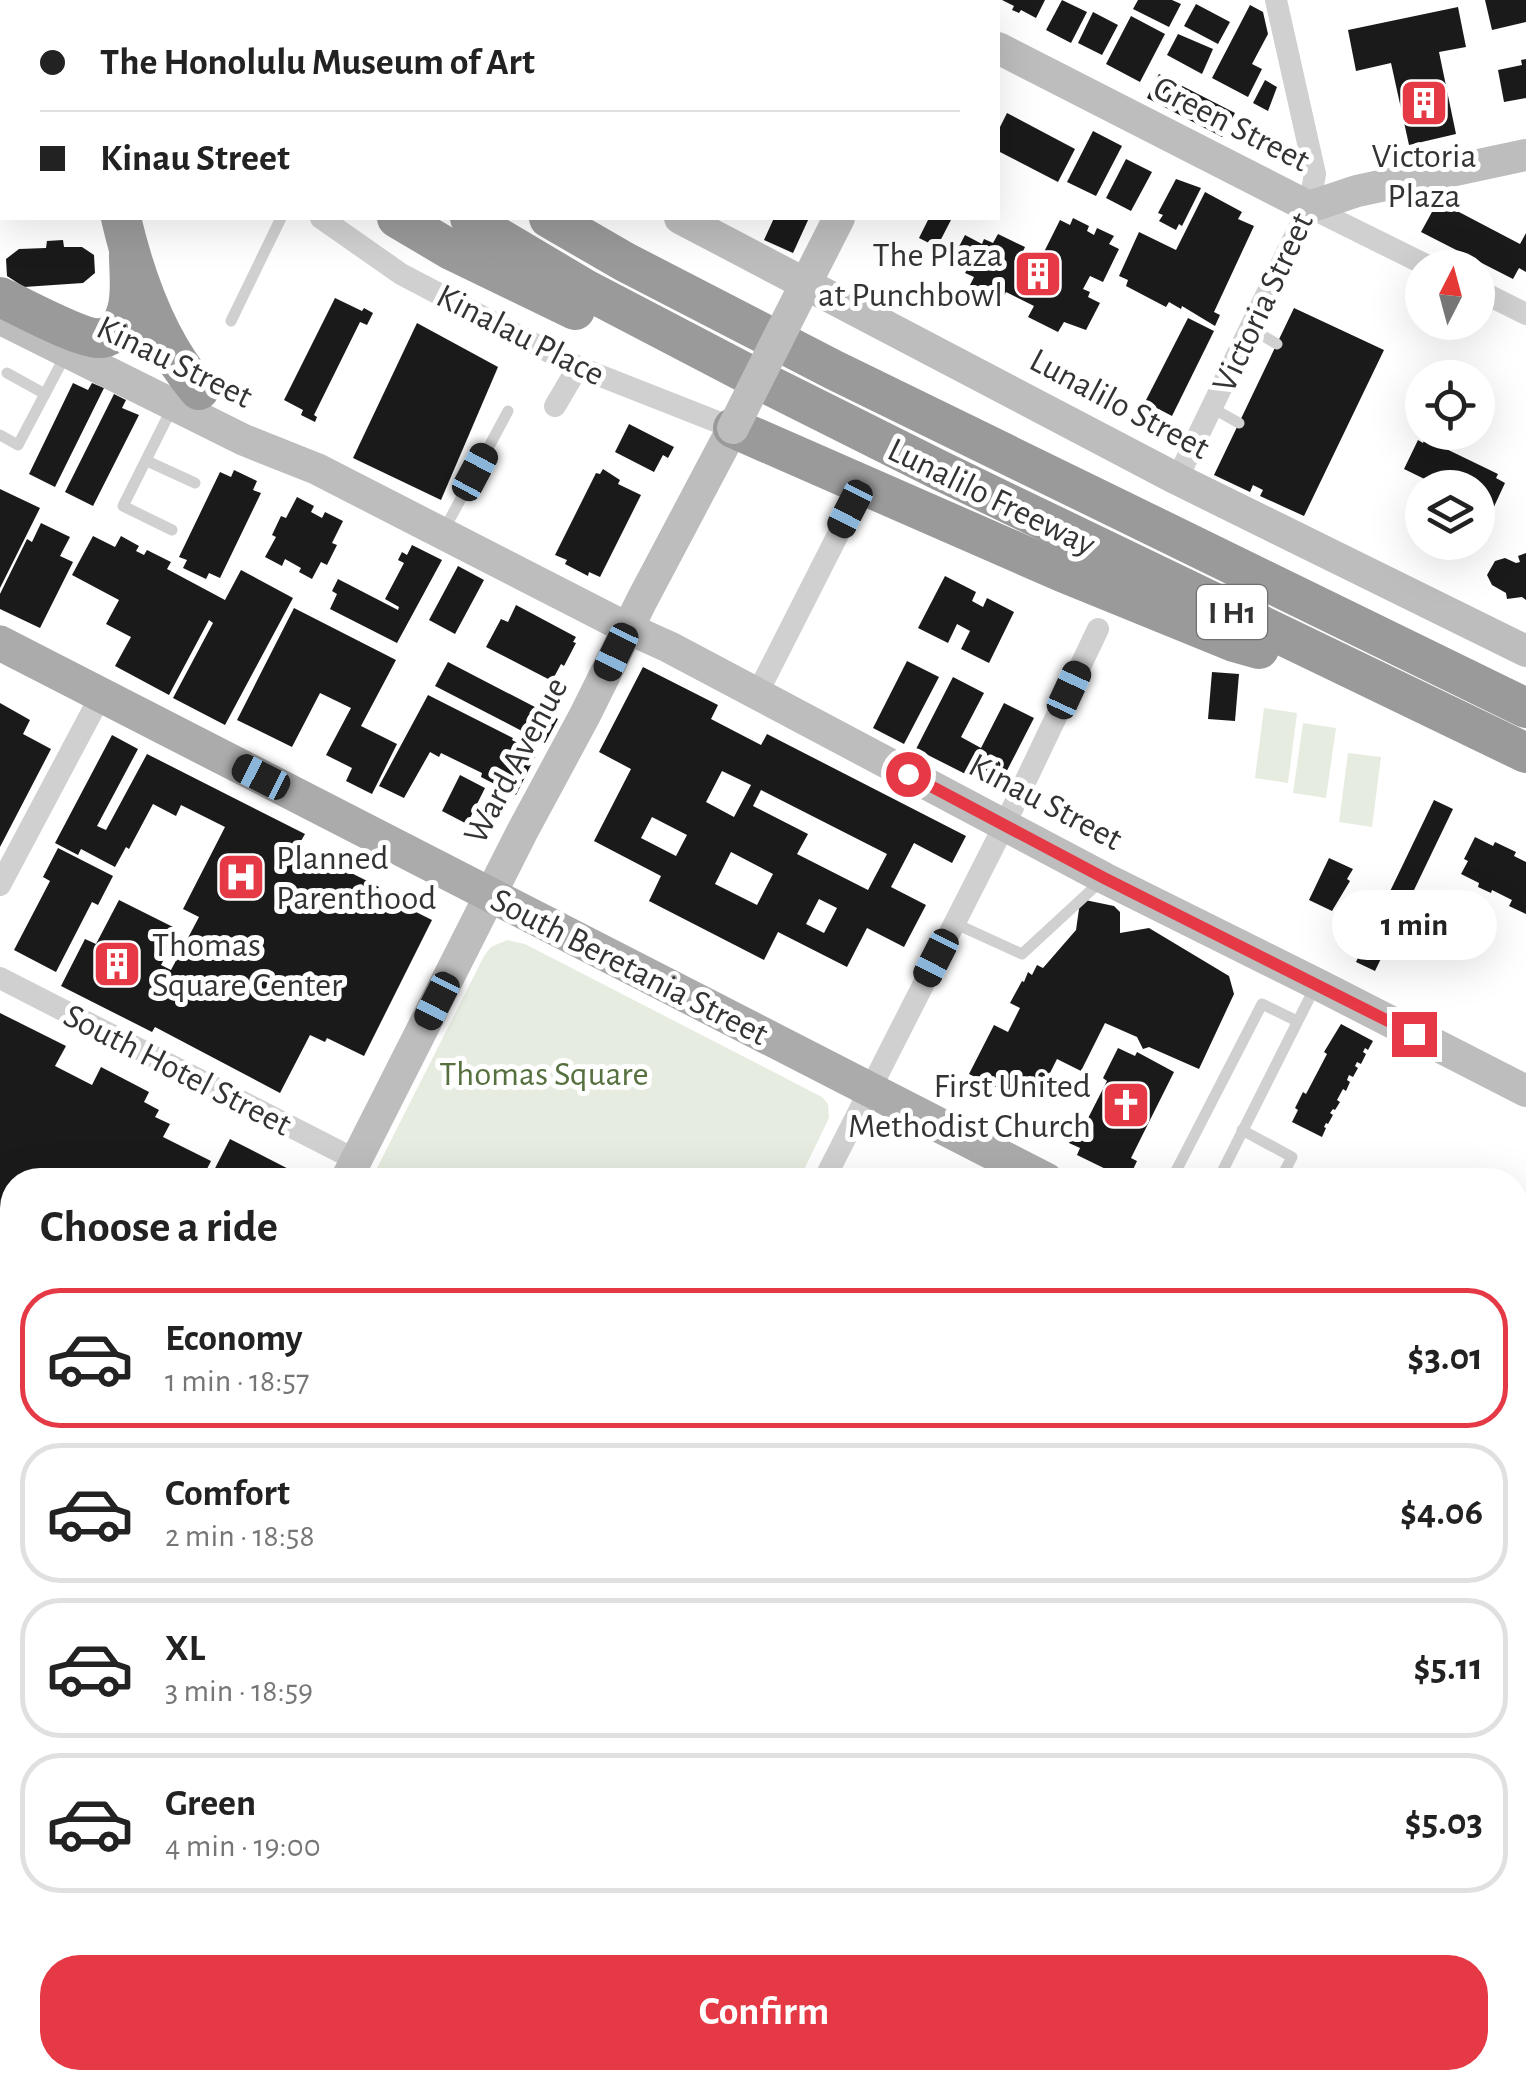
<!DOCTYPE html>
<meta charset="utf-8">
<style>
:root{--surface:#fff;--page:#f6f6f6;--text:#222;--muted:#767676;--line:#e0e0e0;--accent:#e63946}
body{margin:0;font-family:"Alegreya Sans",sans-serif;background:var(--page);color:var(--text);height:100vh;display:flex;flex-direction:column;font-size:38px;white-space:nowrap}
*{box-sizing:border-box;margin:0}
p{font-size:32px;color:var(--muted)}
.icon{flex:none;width:55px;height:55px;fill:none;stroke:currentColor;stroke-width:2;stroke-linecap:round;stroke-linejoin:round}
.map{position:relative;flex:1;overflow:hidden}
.details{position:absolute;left:0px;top:1168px;width:1528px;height:922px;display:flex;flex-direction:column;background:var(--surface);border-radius:40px 40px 0 0;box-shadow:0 10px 40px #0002}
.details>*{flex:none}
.banner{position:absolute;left:0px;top:0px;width:1000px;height:220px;box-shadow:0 10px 40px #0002;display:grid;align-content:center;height:220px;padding:0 40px;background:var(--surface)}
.needle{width:65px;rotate:6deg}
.tools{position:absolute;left:1405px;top:250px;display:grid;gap:20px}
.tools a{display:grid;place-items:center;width:90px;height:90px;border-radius:50%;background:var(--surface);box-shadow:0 10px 40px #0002;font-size:50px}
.end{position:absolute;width:45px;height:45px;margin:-22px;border:12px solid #e63946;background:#fff;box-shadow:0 0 0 5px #fff}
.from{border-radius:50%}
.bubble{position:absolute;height:70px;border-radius:35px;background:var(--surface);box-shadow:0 10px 40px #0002;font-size:32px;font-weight:700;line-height:70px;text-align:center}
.car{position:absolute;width:30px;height:60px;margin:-30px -15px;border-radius:12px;box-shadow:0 0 8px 2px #0007;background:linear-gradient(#222 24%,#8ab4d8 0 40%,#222 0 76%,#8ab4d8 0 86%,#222 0)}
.banner b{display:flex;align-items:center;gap:35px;height:95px;font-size:38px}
.banner b+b{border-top:2px solid var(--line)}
.banner i{width:25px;height:25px;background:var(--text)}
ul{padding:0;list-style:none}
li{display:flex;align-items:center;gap:30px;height:140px;margin:0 20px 15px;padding:0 20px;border:5px solid var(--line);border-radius:40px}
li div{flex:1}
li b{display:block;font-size:38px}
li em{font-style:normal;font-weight:700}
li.active{border-color:var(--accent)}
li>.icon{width:90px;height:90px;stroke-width:1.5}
h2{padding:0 40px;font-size:45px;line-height:120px}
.primary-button{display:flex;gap:20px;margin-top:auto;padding:20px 40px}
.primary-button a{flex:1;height:115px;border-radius:40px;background:var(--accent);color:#fff;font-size:40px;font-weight:700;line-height:115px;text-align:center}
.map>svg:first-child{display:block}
.green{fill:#e6ecdf}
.building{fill:#1a1a1a;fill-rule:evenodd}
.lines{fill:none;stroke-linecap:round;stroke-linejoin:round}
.lane{stroke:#d0d0d0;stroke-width:11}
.street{stroke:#d0d0d0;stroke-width:22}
.secondary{stroke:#bdbdbd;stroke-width:32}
.primary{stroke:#ababab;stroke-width:35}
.highway{stroke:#9a9a9a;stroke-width:40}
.secondary-bridge{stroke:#bdbdbd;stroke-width:32}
.route{stroke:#e63946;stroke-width:12}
.labels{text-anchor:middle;stroke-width:10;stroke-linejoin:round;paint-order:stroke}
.shield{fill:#fff;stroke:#707070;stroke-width:2.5}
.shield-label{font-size:32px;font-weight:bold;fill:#333}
.street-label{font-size:35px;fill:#333;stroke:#fff}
.poi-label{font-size:35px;fill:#333;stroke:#fff;text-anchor:end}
.park-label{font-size:35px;fill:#56703f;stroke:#fff}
</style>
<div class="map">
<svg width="1526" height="2088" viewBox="0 0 1526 2088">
<rect width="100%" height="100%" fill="#fff"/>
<g class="green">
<polygon points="1264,708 1297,713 1288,783 1255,778"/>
<polygon points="1303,723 1336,728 1326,798 1293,793"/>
<polygon points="1348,753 1381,757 1372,827 1339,822"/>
<polygon points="507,940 525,944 822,1097 828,1104 829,1118 799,1180 371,1180 484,956 491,947"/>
</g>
<g class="building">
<polygon points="1002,0 1045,0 1036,18 1021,10 1019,13 1012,10 1014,6"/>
<polygon points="1062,0 1087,12 1071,43 1046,30"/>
<polygon points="1138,0 1172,0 1181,4 1169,27 1133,9"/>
<polygon points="1485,0 1526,0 1526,22 1492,30"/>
<polygon points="1196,4 1230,22 1218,44 1184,26"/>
<polygon points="1250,5 1263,12 1268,34 1252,64 1262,69 1248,97 1212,78"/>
<polygon points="1458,7 1466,47 1439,52 1456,134 1409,145 1391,63 1356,71 1348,30"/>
<polygon points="1093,12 1118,25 1102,55 1078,43"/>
<polygon points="1131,16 1165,34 1140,82 1106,64"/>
<polygon points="1178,34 1213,49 1202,74 1167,55"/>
<polygon points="1526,59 1526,98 1504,102 1498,70 1522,65 1521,60"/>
<polygon points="1159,74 1235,113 1222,137 1147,98"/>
<polygon points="1265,80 1277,87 1268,111 1253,103"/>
<polygon points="1007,113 1075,149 1058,182 998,151 998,131"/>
<polygon points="1093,131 1122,146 1096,196 1067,182"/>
<polygon points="1126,159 1152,172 1131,211 1106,198"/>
<polygon points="1176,179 1201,188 1182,226 1179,224 1176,230 1159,221 1163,215 1158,213"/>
<polygon points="1205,192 1242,212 1238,219 1254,226 1214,312 1220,315 1215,326 1182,306 1181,309 1169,302 1166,307 1126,286 1128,280 1119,276 1139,232 1176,250"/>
<polygon points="1438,201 1520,244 1526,233 1526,272 1519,268 1513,279 1421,232"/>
<polygon points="774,218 809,218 793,253 764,240"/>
<polygon points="929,218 952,218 937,247 919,238"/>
<polygon points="1073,218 1089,226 1087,231 1094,235 1097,228 1114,236 1109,244 1119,249 1103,282 1090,276 1083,289 1090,292 1088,297 1100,303 1086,330 1064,322 1058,332 1028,317 1034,306 1006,292 1000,305 968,289 974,277 965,273 967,270 951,262 965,235 982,244 984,239 993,243 998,234 1025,247 1020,258 1048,272 1056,257 1044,252 1060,220 1070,225"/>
<polygon points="63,240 64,247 82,247 94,255 95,273 83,283 24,287 7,276 6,259 19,249 46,248 47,241"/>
<polygon points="335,298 362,311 364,308 373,313 367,325 360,322 314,415 317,417 315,422 301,415 303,410 284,400"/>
<polygon points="1294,308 1384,350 1304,516 1260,496 1263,490 1253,485 1250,492 1214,475"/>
<polygon points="1188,318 1214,331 1172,416 1145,402"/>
<polygon points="417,323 498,367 441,500 353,458"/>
<polygon points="73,383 88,390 92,383 104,388 55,487 29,474"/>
<polygon points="114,394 126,400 122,408 139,415 93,506 65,492"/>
<polygon points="629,424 674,447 668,458 663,455 654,472 615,452"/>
<polygon points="1428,432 1442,437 1438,445 1498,474 1496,478 1505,483 1492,511 1478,504 1478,488 1443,488 1404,469 1418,440 1423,443"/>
<polygon points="603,469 620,480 618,484 641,495 600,577 589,572 588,576 565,564 567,560 555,555 596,473 600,474"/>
<polygon points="234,470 257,481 253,490 261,493 220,578 209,573 206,579 183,568 187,560 179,557 220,472 231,477"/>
<polygon points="0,489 40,508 0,588"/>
<polygon points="297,497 314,506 311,512 322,518 325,512 343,521 332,543 337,545 327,565 321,562 312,579 299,572 301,568 285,559 282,566 265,557 276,537 272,535 281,516 286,518"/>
<polygon points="41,523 70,537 60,556 73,562 40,628 0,609 0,594 27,539 32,542"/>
<polygon points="93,536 115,547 121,536 139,546 136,551 144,555 147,550 171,562 167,569 225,600 241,570 293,598 225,725 173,698 213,623 209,620 169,695 115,666 131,637 106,624 119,600 72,575"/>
<polygon points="412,545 442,560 397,643 330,609 337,594 332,591 338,579 398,610 399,607 385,599 404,563 398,560 402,552 407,555"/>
<polygon points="1526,553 1526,600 1522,597 1507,599 1506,593 1492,585 1487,575 1495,561 1505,558 1516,563 1520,562 1518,556"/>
<polygon points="458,566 484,580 455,634 429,620"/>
<polygon points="945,576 976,592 972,601 983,607 987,598 1014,612 989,663 961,649 970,631 957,624 948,643 918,628"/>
<polygon points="516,605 576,637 573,642 576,643 564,666 561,664 552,681 486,647 501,619 508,622"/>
<polygon points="294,608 396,660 361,726 397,744 372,794 346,781 352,768 326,755 351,708 320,693 292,747 237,720"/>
<polygon points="907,661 939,677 904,744 873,728"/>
<polygon points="448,662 558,719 545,743 435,686"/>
<path d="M643,667l75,38 -7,14 50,26 6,-11 199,102 -14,27 -38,-20 -23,44 35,18 -22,42 -37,-19 -20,39 -69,-35 -14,28 -115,-59 12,-25 -67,-35 37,-72 -32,-17zM722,771l29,14 -17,32 -28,-15zM761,790l126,64 -19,36 -71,-36 11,-20 -55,-28zM652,817l35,18 -11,21 -35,-18zM731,852l42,22 -16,31 -42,-21zM819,899l18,9 -13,25 -18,-9z"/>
<polygon points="1212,672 1239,674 1235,721 1208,719"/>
<polygon points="953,677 984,693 961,737 981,748 1004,703 1034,718 997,790 916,749"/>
<polygon points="428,695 513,738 512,740 537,753 516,795 481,777 482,773 441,753 439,757 430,752 404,798 379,786"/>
<polygon points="0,703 30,720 23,734 51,749 0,847"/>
<polygon points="112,735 138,749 97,826 106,830 147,754 305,834 298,846 379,887 376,892 432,920 364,1056 327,1038 325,1042 310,1035 280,1093 155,1027 152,1032 61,986 85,939 96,944 119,900 179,930 161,965 171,970 199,917 183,909 225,827 181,805 176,816 153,804 129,849 126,847 115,867 81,849 78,855 55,843"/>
<polygon points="460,775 485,788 467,824 442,811"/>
<polygon points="1434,800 1453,809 1375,971 1356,962"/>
<polygon points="1475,837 1493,846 1495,842 1516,852 1514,856 1526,862 1526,914 1509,906 1512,900 1492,890 1491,893 1478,887 1479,883 1461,874 1468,861 1464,859"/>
<polygon points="58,848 113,876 98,905 92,902 56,972 14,950 50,881 43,877"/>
<polygon points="1329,858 1353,869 1347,879 1350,881 1332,911 1309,900"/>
<polygon points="1085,900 1114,906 1120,912 1120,933 1149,928 1229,976 1234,994 1199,1069 1149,1047 1143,1049 1137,1037 1105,1023 1081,1071 1057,1059 1037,1099 1020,1090 1016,1097 969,1074 994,1025 1008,1032 1020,1008 1010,1003 1022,981 1024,982 1028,972 1032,975 1037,965 1043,968 1076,930 1080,902"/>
<polygon points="0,1013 66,1046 55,1066 92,1085 101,1067 149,1092 144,1102 159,1110 155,1117 170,1124 163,1137 211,1161 203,1177 208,1180 12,1180 12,1279 0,1272"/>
<polygon points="1341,1024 1373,1041 1368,1050 1365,1048 1363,1052 1366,1054 1361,1064 1357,1062 1355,1066 1358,1068 1353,1077 1349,1075 1347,1080 1350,1082 1346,1091 1343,1089 1337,1100 1340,1102 1335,1110 1333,1109 1330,1113 1333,1115 1328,1124 1326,1123 1324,1127 1326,1128 1322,1137 1292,1122 1298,1110 1295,1108 1303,1092 1306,1094 1327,1054 1324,1052"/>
<polygon points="1118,1048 1135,1056 1137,1052 1174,1072 1131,1158 1137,1161 1130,1176 1122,1172 1120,1176 1077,1155 1080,1148 1069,1143 1076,1129 1081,1132 1107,1081 1103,1078"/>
<polygon points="230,1139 310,1180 209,1180"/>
<polygon points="1515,1269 1526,1285 1526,1341 1523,1343 1520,1337 1517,1339 1515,1336"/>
<polygon points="12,1407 12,1581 7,1577 0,1585 0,1422"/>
<polygon points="1515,1456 1526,1462 1526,1520 1515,1514"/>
<polygon points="1515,1620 1526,1626 1526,1656 1515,1651"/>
<polygon points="1526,1673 1526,1735 1515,1730 1515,1695"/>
<polygon points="0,1865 12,1873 12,2078 98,2078 91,2088 0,2088"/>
<polygon points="1515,1984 1526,1989 1522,2001 1526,2003 1526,2030 1519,2044 1515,2043"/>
<polygon points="197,2078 340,2078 333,2088 190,2088"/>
<polygon points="676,2078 742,2078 737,2088 670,2088"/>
<polygon points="996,2078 1083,2078 1105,2088 991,2088"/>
<polygon points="1155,2078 1167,2078 1188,2088 1150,2088"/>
</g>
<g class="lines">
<g class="lane">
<polyline points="564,0 566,2"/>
<polyline points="231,321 281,218"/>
<polyline points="1250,328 1277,344"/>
<polyline points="7,373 45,394"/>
<polyline points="1212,408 1239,423"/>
<polyline points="0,435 18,445 65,356"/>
<polyline points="147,461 195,483"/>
<polyline points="172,530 123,506 173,406"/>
<polyline points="444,530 508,411"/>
<polyline points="954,923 1022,954 1100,882"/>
<polyline points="1242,1130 1292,1157 1280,1180"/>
<polyline points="1175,1173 1189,1180"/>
<polyline points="1168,1180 1175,1173 1262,1004 1297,1021"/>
<polyline points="1218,1180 1315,987"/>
<polyline points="1515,1902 1526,1908"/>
<polyline points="181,2088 189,2078"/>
<polyline points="231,2088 238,2078"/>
<polyline points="261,2088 268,2078"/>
<polyline points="309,2088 317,2078"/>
<polyline points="348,2088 356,2078"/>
<polyline points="511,2088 517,2078"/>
<polyline points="760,2088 765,2078"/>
<polyline points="962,2088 967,2078"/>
</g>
<g class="street">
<polyline points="904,0 909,2"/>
<polyline points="16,2 19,0"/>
<polyline points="645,2 646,0"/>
<polyline points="0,18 2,15"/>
<polyline points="0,182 2,182"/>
<polyline points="1309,207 1432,268"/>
<polyline points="321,218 401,274 578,367 733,428"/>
<polyline points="1478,290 1526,314"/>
<polyline points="555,406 578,367"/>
<polyline points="1177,479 1309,207 1315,174 1276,0"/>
<polyline points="757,694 851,509"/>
<polyline points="0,885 101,695"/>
<polyline points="0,978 356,1160"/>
<polyline points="824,1180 1005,824 1098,629"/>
<polyline points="1515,1580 1526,1558"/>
<polyline points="1515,1754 1526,1759"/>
</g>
<g class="secondary">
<polyline points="418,0 420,2"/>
<polyline points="950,2 951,0"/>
<polyline points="998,48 1309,207 1357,191 1526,155"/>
<polyline points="680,218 1177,479 1526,651"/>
<polyline points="806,283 839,218"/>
<polyline points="5,321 244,440 317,469 627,628 669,647 1104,878 1321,986 1526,1091"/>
<polyline points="346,1180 522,832 585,715 642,600 733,428"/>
<polyline points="0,1647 12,1633"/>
<polyline points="1515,1854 1526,1835"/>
<polyline points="1391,2088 1397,2078"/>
</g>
<g class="primary">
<polyline points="0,643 1046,1180"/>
<polyline points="0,1318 12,1325"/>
<polyline points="1515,1421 1526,1427"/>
<polyline points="1502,2078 1523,2088"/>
</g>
<g class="highway">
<polyline points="83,0 83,2"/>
<polyline points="186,0 188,2"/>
<polyline points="242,0 244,2"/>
<polyline points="302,0 304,2"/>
<polyline points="366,0 368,2"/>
<path d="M121,218c14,60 37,125 78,172"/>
<polyline points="397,218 451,250 575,310"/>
<polyline points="470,218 489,232 585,289 765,383 939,470 1526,753"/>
<polyline points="549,218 625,262 834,370 1526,708"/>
<path d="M0,297c21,9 83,44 102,41 14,-2 22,-16 25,-28 5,-17 2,-38 2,-55"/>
<polyline points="733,428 1062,572 1234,642 1259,649"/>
</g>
<polyline class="secondary-bridge" points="733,428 806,283"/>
</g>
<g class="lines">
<polyline class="route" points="908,774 1104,878 1414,1034"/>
</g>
<defs>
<g id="building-square" transform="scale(2.5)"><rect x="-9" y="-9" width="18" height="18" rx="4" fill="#e63946" stroke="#fff"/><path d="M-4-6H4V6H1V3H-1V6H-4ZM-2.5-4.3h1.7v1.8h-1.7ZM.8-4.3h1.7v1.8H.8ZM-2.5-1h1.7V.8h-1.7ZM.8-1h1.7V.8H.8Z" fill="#fff"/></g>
<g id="hospital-square" transform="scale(2.5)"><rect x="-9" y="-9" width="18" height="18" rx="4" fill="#e63946" stroke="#fff"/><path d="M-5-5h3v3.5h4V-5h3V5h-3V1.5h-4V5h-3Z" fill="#fff"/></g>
<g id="church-square" transform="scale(2.5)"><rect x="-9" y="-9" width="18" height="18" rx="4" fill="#e63946" stroke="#fff"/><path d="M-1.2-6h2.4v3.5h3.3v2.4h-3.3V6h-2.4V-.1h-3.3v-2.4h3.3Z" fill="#fff"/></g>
</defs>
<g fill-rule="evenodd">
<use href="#building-square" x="1424" y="103"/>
<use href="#building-square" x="1038" y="274"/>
<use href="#hospital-square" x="241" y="877"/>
<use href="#building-square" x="117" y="964"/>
<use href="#church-square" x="1126" y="1105"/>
</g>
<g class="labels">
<rect class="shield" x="1197" y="585" width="70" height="54" rx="8"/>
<g class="shield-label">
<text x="1232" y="623">I H1</text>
</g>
<g class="street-label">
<text transform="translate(1232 123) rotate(27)" y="12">Green Street</text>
<text transform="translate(1262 302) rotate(-65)" y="12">Victoria Street</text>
<text transform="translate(521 334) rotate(27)" y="12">Kinalau Place</text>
<text transform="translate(175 361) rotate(26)" y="12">Kinau Street</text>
<text transform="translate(1120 403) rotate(28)" y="12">Lunalilo Street</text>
<text transform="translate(992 496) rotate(26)" y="12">Lunalilo Freeway</text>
<text transform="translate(515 760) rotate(-62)" y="12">Ward Avenue</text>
<text transform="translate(1046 801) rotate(28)" y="12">Kinau Street</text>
<text transform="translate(630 966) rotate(27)" y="12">South Beretania Street</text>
<text transform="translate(178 1069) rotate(27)" y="12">South Hotel Street</text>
</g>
<g class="poi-label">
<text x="1424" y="167" text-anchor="middle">Victoria<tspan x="1424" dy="40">Plaza</tspan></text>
<text x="1003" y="266">The Plaza<tspan x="1003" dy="40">at Punchbowl</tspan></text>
<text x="276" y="869" text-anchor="start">Planned<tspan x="276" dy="40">Parenthood</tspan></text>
<text x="152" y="956" text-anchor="start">Thomas<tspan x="152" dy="40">Square Center</tspan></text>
<text x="1091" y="1097">First United<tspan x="1091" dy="40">Methodist Church</tspan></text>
</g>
<g class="park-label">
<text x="544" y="1085">Thomas Square</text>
</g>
</g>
</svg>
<div class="tools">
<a><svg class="needle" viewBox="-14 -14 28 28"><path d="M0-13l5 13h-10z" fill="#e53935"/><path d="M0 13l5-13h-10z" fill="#767676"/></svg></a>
<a><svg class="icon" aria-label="locate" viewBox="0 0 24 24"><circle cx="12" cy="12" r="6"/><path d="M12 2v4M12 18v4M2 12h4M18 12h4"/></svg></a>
<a><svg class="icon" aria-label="layers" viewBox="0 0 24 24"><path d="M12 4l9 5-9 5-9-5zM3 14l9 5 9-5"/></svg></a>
</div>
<i class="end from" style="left:908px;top:774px"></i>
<i class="end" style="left:1414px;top:1034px"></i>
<div class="bubble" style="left:1332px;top:890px;width:165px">1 min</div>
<i class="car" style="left:475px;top:472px;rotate:28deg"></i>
<i class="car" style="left:850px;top:509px;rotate:207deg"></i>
<i class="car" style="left:616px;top:652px;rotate:206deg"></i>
<i class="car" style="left:1069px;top:690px;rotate:25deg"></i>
<i class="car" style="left:261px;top:777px;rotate:297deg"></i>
<i class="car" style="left:936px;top:958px;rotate:207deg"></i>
<i class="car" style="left:437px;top:1001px;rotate:207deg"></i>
<div class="banner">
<b><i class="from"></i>The Honolulu Museum of Art</b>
<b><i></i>Kinau Street</b>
</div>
<section class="details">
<h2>Choose a ride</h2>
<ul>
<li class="active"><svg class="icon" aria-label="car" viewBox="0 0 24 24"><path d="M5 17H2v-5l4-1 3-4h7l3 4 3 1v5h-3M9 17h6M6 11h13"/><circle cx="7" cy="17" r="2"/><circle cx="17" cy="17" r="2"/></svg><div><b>Economy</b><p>1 min · 18:57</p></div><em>$3.01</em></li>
<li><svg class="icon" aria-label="car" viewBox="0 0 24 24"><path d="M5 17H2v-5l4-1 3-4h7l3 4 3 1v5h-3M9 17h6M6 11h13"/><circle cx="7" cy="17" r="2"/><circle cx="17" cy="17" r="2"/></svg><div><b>Comfort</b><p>2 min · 18:58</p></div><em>$4.06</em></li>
<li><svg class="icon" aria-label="car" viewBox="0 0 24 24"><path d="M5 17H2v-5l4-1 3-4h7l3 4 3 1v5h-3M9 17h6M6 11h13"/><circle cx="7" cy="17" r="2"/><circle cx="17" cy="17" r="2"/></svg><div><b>XL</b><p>3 min · 18:59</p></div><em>$5.11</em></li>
<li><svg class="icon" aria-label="car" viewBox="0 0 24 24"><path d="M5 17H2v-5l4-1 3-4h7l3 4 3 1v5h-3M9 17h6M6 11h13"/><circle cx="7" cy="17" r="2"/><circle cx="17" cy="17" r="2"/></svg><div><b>Green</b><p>4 min · 19:00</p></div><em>$5.03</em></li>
</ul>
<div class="primary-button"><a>Confirm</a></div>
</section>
</div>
